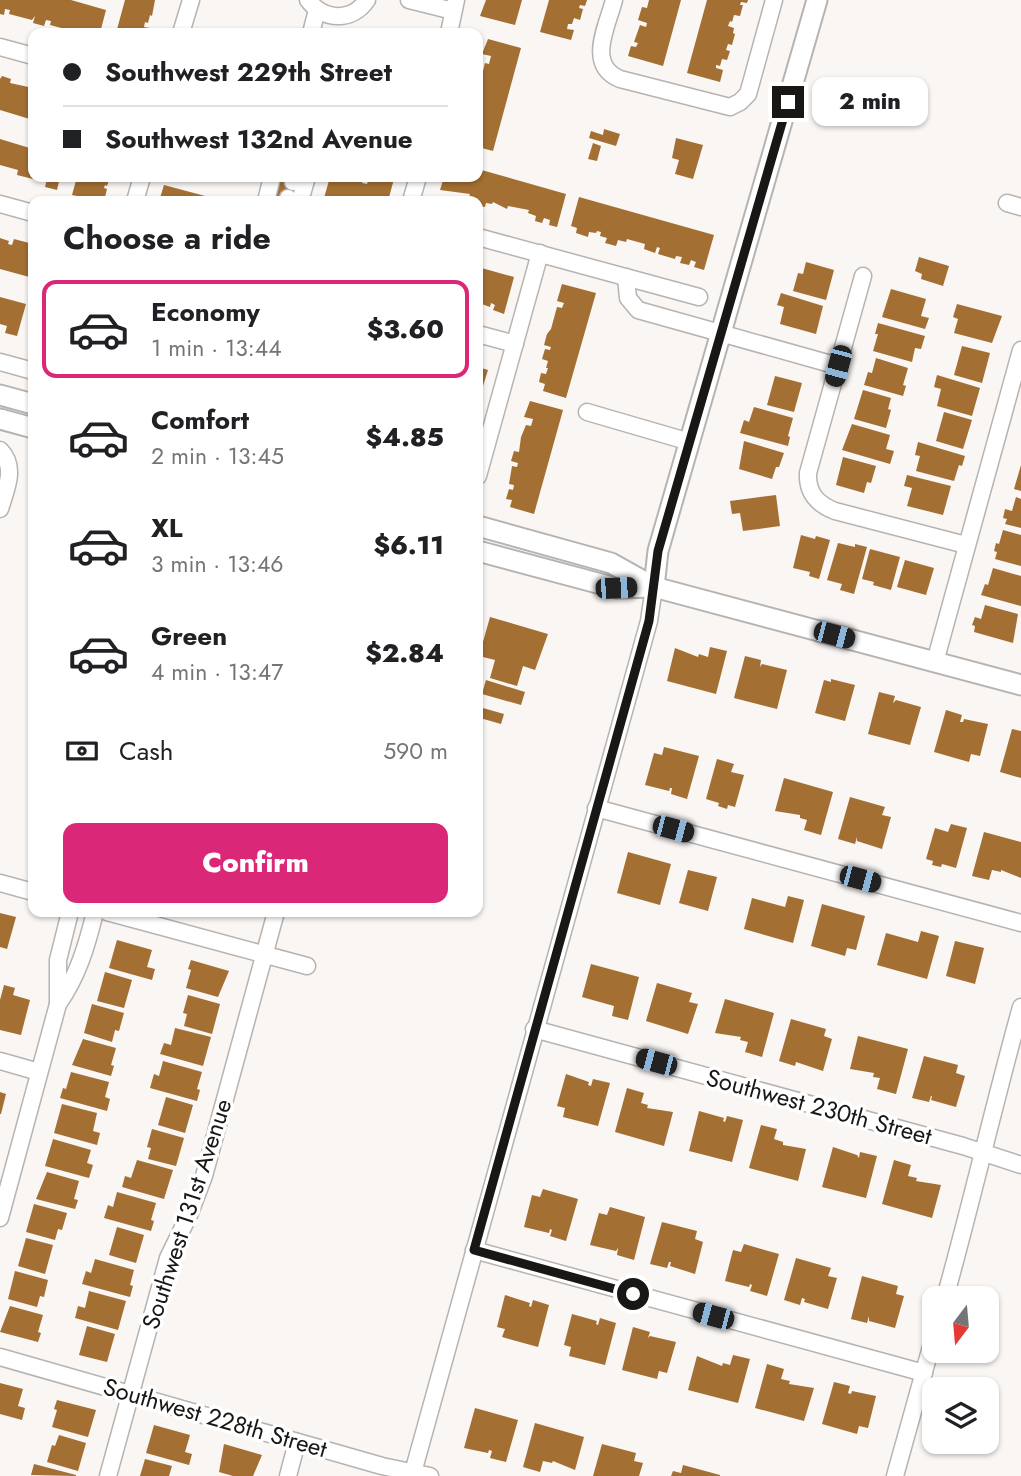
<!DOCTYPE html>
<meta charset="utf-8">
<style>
:root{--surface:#fff;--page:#f2f2f2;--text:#202124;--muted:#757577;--line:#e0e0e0;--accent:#db2777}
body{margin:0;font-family:Jost,sans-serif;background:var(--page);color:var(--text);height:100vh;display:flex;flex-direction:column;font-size:26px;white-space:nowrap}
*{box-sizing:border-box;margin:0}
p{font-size:23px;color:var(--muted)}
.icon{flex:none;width:38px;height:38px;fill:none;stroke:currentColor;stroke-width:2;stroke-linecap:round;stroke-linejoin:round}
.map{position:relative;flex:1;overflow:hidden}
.side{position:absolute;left:28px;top:196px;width:455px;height:721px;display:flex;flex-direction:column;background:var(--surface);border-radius:14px;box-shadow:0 2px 5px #0004}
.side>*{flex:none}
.hud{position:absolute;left:28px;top:28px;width:455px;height:154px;border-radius:14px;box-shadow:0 2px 5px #0004;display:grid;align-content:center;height:154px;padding:0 35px;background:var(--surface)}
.needle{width:46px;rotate:196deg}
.controls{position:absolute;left:922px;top:1286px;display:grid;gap:14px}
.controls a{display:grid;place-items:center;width:77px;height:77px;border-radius:14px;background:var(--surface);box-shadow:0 2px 5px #0004;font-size:35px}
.end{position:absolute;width:32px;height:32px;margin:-16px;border:9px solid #181716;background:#fff;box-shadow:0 0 0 4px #fff}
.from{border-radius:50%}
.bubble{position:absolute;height:49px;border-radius:14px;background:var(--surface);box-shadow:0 2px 5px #0004;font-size:23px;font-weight:800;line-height:49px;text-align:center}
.car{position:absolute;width:21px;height:42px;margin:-21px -10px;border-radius:9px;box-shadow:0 0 5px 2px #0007;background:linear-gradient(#222 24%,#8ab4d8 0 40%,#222 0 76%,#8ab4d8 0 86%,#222 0)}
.hud b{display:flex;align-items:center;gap:24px;height:66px;font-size:26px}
.hud b+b{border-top:2px solid var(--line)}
.hud i{width:18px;height:18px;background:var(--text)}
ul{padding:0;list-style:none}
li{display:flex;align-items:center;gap:21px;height:98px;margin:0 14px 10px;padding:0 21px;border:4px solid transparent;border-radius:14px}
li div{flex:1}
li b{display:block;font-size:26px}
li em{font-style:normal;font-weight:800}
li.selected{border-color:var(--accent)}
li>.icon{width:63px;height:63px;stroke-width:1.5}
h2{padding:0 35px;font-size:32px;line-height:84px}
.pay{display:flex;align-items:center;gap:18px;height:77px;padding:0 35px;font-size:26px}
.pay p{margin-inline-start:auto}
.button{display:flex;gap:14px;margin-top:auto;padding:14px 35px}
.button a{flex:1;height:80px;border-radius:14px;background:var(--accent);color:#fff;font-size:28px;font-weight:800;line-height:80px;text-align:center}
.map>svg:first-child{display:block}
.building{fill:#a36f33}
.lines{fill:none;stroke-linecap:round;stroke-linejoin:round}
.minor-casing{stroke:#b6b3b1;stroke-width:19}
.tertiary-casing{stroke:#b6b3b1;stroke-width:23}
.minor{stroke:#fff;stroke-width:16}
.tertiary{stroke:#fff;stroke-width:19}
.route{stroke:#181716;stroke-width:9}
.labels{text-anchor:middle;stroke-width:7;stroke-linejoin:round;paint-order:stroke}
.street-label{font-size:24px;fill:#181716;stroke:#fff}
</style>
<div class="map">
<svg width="1021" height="1476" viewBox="0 0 1021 1476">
<rect width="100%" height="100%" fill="#f9f6f4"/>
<g class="building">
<polygon points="0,0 71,0 106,10 100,33 87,33 87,31 74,28 73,31 50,25 51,21 46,20 44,26 33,23 35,16 32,20 9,14 10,10 5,9 4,15 0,14"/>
<polygon points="125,0 155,0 152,16 150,15 148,23 145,22 144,27 150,28 148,33 116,33"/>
<polygon points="486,0 522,0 515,25 480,16"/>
<polygon points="549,0 587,0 585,6 580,5 579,8 583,9 580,20 574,18 572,24 568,24 567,29 574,30 571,40 540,32"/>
<polygon points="649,0 681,0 663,66 628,56 631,46 636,47 638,43 634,42 640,25 646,27 647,23 638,20 642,7 647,8"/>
<polygon points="707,0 748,0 747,3 741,2 740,5 743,5 740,16 734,15 732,22 730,21 728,26 734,28 733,33 735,34 732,45 728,44 726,50 730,51 727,60 722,59 720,66 716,65 716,68 723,70 720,82 687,73"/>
<polygon points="488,39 521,48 493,151 478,147 478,74 482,75 485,63 489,64 491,56 482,54"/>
<polygon points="2,76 11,79 10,83 33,88 33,120 0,110 0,79"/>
<polygon points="604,129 620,134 616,146 589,138 591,131 603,135"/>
<polygon points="676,138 703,145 693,179 675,174 679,160 672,158"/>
<polygon points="0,139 33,149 33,179 17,175 18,170 0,165"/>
<polygon points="593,143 601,146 597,161 588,159"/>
<polygon points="478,169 566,194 557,227 549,225 550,220 544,218 542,223 535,221 536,216 528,213 529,210 508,206 507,209 493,202 492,204 486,203 485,207 478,206 476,199 469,197 470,194 440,190 444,177 478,177"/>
<polygon points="43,177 60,177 57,190 45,187 47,179"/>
<polygon points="77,177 110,177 107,186 105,185 104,188 107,189 104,201 72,195"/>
<polygon points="280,177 288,178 300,184 295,200 274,197"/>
<polygon points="330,177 363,177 362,183 367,184 369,178 376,180 377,177 385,177 394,179 388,201 336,201 324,198"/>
<polygon points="164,185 220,200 220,201 159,201"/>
<polygon points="579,197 714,235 704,270 694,267 696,262 691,260 689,265 680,263 682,257 676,256 675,259 658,254 660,248 657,247 655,253 644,249 645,244 627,239 626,242 618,240 616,246 605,243 607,238 600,236 601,232 597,231 596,233 589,232 588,237 576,233 577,228 571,226"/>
<polygon points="0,238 9,241 8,244 12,245 14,239 33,244 33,278 0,269"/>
<polygon points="919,257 949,266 943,286 921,279 922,274 915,271"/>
<polygon points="806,262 834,270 826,300 793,291 798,273 803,274"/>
<polygon points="478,267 514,277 504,314 493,310 495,305 491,303 490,307 479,303"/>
<polygon points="562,284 596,293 566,398 543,391 545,384 539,382 541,373 546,374 548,368 546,368 548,361 542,359 545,349 550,350 551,347 544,345 547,334 551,329 557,307 562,308 564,303 557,301"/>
<polygon points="891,289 926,299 921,316 929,318 925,329 882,317"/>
<polygon points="781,293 823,306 816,334 780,324 784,307 777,305"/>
<polygon points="0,297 26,304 17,336 5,333 7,326 0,324"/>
<polygon points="957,304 1002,316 992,343 954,333 958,319 953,317"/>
<polygon points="878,323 925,336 921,349 915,348 912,362 873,351 878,334 875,334"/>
<polygon points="962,346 990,353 982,383 954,375"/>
<polygon points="876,358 908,368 903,385 906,386 903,396 864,385 868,372 872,373"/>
<polygon points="478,367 488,370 478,402"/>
<polygon points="937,375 980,388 972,416 937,406 941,389 934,387"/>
<polygon points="775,376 802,383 794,412 767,405"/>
<polygon points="863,390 891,398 888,409 891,410 886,428 854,419"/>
<polygon points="530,401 563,410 534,514 510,507 512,500 506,499 509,489 513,490 514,485 509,484 512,466 517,467 518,463 511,461 514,451 519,452 521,437 526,425 531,426 533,419 524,417"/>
<polygon points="754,407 793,418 788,436 790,437 788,446 740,433 744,420 749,422"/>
<polygon points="944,412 972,420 963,449 936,441"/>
<polygon points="852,424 890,435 886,449 894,451 890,464 842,450"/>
<polygon points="744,441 784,453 779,467 776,467 772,479 739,469"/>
<polygon points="918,442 965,456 962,466 959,465 954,481 916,471 920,456 915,455"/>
<polygon points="843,457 876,466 871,483 867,482 864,493 836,485"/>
<polygon points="1021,465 1021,491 1014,489"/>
<polygon points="907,475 951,486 943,515 907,506 912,488 904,486"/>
<polygon points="776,495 780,526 743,531 740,513 732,514 730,501"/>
<polygon points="1016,497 1021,499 1021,528 1005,524 1007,519 1003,518 1005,509 1012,511"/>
<polygon points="1003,530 1021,535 1021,566 995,559 997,552 994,551 996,543 999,544"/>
<polygon points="801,535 815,539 816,536 830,540 819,579 809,576 810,572 793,568"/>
<polygon points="838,543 855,547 855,544 867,547 854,594 840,590 842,584 827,580"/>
<polygon points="870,549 900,557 891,590 873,585 874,582 862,579"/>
<polygon points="905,560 934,568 926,595 897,587"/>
<polygon points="993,568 1021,576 1021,606 981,595 985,584 988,585"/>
<polygon points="985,605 1018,614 1013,643 974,632 975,626 972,625 975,617 981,619"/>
<polygon points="490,617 548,634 535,670 523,666 517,686 490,678 495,660 479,656"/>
<polygon points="710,647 727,651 716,694 667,681 675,648 698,657 699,654 708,657"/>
<polygon points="745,656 761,660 760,667 762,664 787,670 777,709 734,698"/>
<polygon points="831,679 855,685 845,721 815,713 824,680 831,682"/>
<polygon points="486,680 525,692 521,705 482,694"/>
<polygon points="879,692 895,696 893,703 896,700 921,707 910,745 868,734"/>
<polygon points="483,708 504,714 501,724 480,718"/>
<polygon points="946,710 962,715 960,722 963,722 964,719 988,724 980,756 971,754 969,762 934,752"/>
<polygon points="1012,729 1021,731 1021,778 1000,772"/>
<polygon points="664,747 699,756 687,799 671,794 672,788 670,788 669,791 645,785 654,753 662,755"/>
<polygon points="717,759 734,764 731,772 744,775 735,807 728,805 727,809 718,806 719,803 706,799"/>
<polygon points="784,778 833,792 821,835 804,830 807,820 800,818 800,815 775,811"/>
<polygon points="850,797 885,807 882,815 891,817 882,849 857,841 857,837 855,844 838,839"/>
<polygon points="951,824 967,828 956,868 942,864 941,867 932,865 933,861 926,859 935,828 948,832"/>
<polygon points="984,832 1021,842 1021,878 1001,870 1001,872 992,870 989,880 972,876"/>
<polygon points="628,852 671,864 660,905 617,893"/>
<polygon points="688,870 717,877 708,911 679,903"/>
<polygon points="788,896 804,900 793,943 744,929 752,898 785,907"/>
<polygon points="822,904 865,916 856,950 847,948 845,956 811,946"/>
<polygon points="0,913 16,917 7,949 0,947"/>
<polygon points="921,931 939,936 927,979 877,965 886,933 918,942"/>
<polygon points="117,940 152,950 147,967 155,969 152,980 109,968"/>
<polygon points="955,941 984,948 975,984 946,976"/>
<polygon points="191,960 229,971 218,997 186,988 191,970 188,969"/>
<polygon points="591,964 639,977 628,1020 612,1016 614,1006 582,997"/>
<polygon points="105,972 132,980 124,1008 97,1001"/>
<polygon points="657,983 692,993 689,1002 698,1004 688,1034 646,1021"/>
<polygon points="4,985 15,988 13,995 30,1000 21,1035 0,1030 0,1000"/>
<polygon points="188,995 220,1004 212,1034 184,1026 187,1014 183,1013"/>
<polygon points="725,999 774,1013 762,1057 745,1052 748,1042 740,1040 741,1037 715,1033"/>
<polygon points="92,1004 124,1013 119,1031 115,1030 112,1042 84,1033"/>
<polygon points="791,1019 826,1029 824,1036 832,1039 823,1071 796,1062 795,1066 779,1061"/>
<polygon points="175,1028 211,1037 203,1066 160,1054 164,1043 171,1045"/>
<polygon points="858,1036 908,1049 896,1094 877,1089 880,1078 873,1077 874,1073 850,1069"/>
<polygon points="83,1039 116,1048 111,1065 114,1066 111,1076 72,1065"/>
<polygon points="924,1056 958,1065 956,1073 965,1076 956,1107 931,1100 932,1096 931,1096 929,1102 912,1098"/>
<polygon points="163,1061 202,1072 197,1089 200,1090 197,1101 150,1088 154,1074 159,1076"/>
<polygon points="71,1072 109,1082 105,1097 110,1099 107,1111 60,1098 63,1088 66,1089"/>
<polygon points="566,1074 589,1082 588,1085 591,1086 593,1079 610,1083 598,1126 563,1117 565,1108 557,1106"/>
<polygon points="627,1088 644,1093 641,1103 648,1105 647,1108 673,1112 664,1146 615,1132"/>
<polygon points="0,1092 6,1094 1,1114 0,1114"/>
<polygon points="166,1097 193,1105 185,1133 158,1125"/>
<polygon points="62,1104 97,1113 93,1131 100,1133 97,1145 54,1133"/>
<polygon points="699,1111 724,1118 723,1121 725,1122 727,1116 743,1120 732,1162 689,1151"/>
<polygon points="761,1125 777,1129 774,1139 783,1142 783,1145 806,1149 798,1181 749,1168"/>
<polygon points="152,1129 184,1138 176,1166 148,1159 151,1148 147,1147"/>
<polygon points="53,1139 91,1150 87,1163 93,1165 89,1178 45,1166"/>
<polygon points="833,1147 857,1155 859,1158 860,1152 877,1156 866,1198 822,1187"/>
<polygon points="137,1160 173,1170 164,1199 122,1187 125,1176 131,1178"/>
<polygon points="894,1160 911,1165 908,1176 917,1178 916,1181 941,1185 932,1218 882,1204"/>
<polygon points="47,1172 79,1181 74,1199 78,1200 75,1209 36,1199"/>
<polygon points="543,1189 578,1199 566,1241 550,1236 552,1230 550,1229 549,1233 524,1227 532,1195 540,1197"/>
<polygon points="117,1192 156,1203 151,1220 154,1221 151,1231 104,1218 108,1205 113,1207"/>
<polygon points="34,1204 67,1213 62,1230 58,1229 55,1240 26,1232"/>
<polygon points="610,1207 645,1217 634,1260 617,1255 618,1248 616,1251 590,1245 599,1213 607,1215"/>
<polygon points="662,1222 697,1231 695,1239 703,1242 695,1274 670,1266 671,1262 669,1262 667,1268 650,1264"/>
<polygon points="117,1227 144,1235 136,1263 109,1255"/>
<polygon points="26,1238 53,1245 45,1274 18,1266"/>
<polygon points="744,1244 779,1254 767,1296 750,1291 752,1285 750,1284 749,1287 725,1281 733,1250 741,1252"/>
<polygon points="796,1258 831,1268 828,1276 837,1278 828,1309 804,1302 805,1299 802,1298 800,1305 784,1300"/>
<polygon points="95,1259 134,1270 130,1285 133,1286 130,1297 82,1284 86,1271 91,1273"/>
<polygon points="15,1271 48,1280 44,1297 40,1296 37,1307 8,1299"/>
<polygon points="862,1276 898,1286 896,1294 904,1296 895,1328 869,1321 869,1316 867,1323 851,1319"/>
<polygon points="89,1291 126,1301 118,1330 75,1318 78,1306 85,1308"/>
<polygon points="505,1295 530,1303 529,1306 531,1307 533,1300 549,1305 538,1347 502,1337 505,1329 497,1327"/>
<polygon points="10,1306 43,1315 38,1332 41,1333 38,1342 0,1332"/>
<polygon points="572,1314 597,1321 596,1324 598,1325 600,1318 616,1323 605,1365 569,1356 571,1347 564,1345"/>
<polygon points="87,1326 115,1334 107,1362 79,1355"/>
<polygon points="633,1327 650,1332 648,1338 650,1336 676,1342 667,1373 659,1371 657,1379 622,1370"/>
<polygon points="733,1355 750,1359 738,1403 688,1390 697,1356 722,1366 723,1363 730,1365"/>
<polygon points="767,1364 784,1369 781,1379 790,1381 789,1384 814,1388 804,1421 755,1408"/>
<polygon points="834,1382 850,1386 848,1393 851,1394 852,1391 876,1396 868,1428 859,1426 857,1434 822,1424"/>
<polygon points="0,1383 23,1389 18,1406 25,1408 22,1420 0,1414"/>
<polygon points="57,1400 96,1410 88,1437 52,1427 57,1410 54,1409"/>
<polygon points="475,1408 518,1420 506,1462 490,1458 492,1451 489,1450 488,1453 464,1448"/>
<polygon points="535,1423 584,1437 575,1470 553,1461 552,1463 543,1461 540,1472 523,1467"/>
<polygon points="154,1425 190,1435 185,1452 192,1454 189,1465 146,1453"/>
<polygon points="59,1435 86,1443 78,1471 47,1462 52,1445 55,1446"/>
<polygon points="224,1444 262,1455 253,1476 233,1476 219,1472"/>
<polygon points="602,1444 636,1453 634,1461 643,1463 639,1476 593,1476"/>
<polygon points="145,1459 172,1466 169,1476 140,1476"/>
<polygon points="34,1464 76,1475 76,1476 31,1475"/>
<polygon points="683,1465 720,1475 720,1476 671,1476 673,1471 681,1473"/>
</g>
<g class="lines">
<g class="minor-casing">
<g id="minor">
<path d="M308,0c16,21 44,22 59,0"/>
<polyline points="409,0 453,11"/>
<path d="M614,0c-7,27 -28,65 6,79l110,28 10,-5 8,-8 26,-94"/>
<polyline points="181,33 191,0"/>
<polyline points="311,33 317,10"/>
<polyline points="449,33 456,0"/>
<polyline points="0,47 33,56"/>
<polyline points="293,182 294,177"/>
<polyline points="135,201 142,177"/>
<polyline points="266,201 272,177"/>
<polyline points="287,201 288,198"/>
<polyline points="300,201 307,177"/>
<polyline points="411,201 418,177"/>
<polyline points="1007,203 1021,207"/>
<polyline points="0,204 33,213"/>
<polyline points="478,237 699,297"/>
<path d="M863,276l-55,197c-1,20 9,31 27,38l131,34"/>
<polyline points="626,277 628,298 638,310 838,366"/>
<polyline points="478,334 515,344"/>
<polyline points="0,362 33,371"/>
<polyline points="587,412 690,442"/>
<path d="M0,450c17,17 6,39 0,59"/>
<polyline points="478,476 540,253"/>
<polyline points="935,662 1021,350"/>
<polyline points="596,808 1021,923"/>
<polyline points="0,883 33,892"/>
<polyline points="107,912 307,966"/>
<path d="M58,1004c20,-28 29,-59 37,-92"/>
<polyline points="534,1029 963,1146 1021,1165"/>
<polyline points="0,1061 39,1072"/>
<polyline points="0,1218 58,1004 58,960 70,912"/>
<polyline points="474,1250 924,1373"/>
<path d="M945,1298c27,-97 49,-194 76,-291"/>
<polyline points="0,1357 382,1466 430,1476"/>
<polyline points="108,1476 168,1258 190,1213 204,1176 276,912"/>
<polyline points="288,1476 297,1442"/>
<polyline points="412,1476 649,621 654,587"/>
<polyline points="895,1476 934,1336"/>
</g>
</g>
<g class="tertiary-casing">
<g id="tertiary">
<polyline points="0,395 33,404"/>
<polyline points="0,419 33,428"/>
<polyline points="478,526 611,563 654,587 1021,685"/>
<polyline points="478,551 616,588 654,587"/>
<polyline points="654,587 658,551 817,0"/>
</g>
</g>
<use href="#minor" class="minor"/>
<use href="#tertiary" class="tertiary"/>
</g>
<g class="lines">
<polyline class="route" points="633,1294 474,1250 649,621 658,551 788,102"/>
</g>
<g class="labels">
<g class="street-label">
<text transform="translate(819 1107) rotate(15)" y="8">Southwest 230th Street</text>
<text transform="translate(187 1214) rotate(-72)" y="8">Southwest 131st Avenue</text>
<text transform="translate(215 1418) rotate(16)" y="8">Southwest 228th Street</text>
</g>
</g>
</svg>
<div class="controls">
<a><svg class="needle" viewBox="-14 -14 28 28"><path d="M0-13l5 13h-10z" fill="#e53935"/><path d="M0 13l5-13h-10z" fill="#757577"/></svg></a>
<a><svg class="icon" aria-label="layers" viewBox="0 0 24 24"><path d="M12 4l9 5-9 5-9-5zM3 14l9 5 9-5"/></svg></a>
</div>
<i class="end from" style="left:633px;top:1294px"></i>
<i class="end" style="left:788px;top:102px"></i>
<div class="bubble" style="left:812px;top:77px;width:116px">2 min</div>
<i class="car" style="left:838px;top:366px;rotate:195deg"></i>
<i class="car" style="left:616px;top:588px;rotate:88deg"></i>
<i class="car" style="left:834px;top:635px;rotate:105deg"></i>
<i class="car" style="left:673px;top:829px;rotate:105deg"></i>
<i class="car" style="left:860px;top:879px;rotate:105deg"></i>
<i class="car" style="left:656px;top:1062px;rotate:285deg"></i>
<i class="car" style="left:713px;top:1316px;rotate:285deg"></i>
<div class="hud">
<b><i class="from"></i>Southwest 229th Street</b>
<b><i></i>Southwest 132nd Avenue</b>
</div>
<section class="side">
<h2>Choose a ride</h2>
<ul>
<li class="selected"><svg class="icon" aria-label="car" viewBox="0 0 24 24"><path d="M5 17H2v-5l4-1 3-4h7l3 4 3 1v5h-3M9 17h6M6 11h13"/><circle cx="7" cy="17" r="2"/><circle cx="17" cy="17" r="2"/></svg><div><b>Economy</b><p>1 min · 13:44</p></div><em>$3.60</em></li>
<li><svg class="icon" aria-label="car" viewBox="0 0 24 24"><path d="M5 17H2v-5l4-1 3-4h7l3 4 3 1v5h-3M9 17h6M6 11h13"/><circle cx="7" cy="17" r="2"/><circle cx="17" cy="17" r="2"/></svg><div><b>Comfort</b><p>2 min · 13:45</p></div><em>$4.85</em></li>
<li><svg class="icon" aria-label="car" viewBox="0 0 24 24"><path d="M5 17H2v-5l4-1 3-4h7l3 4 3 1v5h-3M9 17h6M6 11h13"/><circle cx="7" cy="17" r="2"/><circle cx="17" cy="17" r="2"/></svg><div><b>XL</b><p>3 min · 13:46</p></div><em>$6.11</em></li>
<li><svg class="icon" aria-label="car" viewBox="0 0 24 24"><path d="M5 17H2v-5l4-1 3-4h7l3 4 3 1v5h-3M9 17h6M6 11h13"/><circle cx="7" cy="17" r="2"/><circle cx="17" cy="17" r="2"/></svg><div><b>Green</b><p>4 min · 13:47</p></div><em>$2.84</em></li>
</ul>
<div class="pay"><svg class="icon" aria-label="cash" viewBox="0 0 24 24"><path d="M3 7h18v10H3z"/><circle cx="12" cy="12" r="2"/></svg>Cash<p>590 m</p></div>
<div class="button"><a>Confirm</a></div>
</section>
</div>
